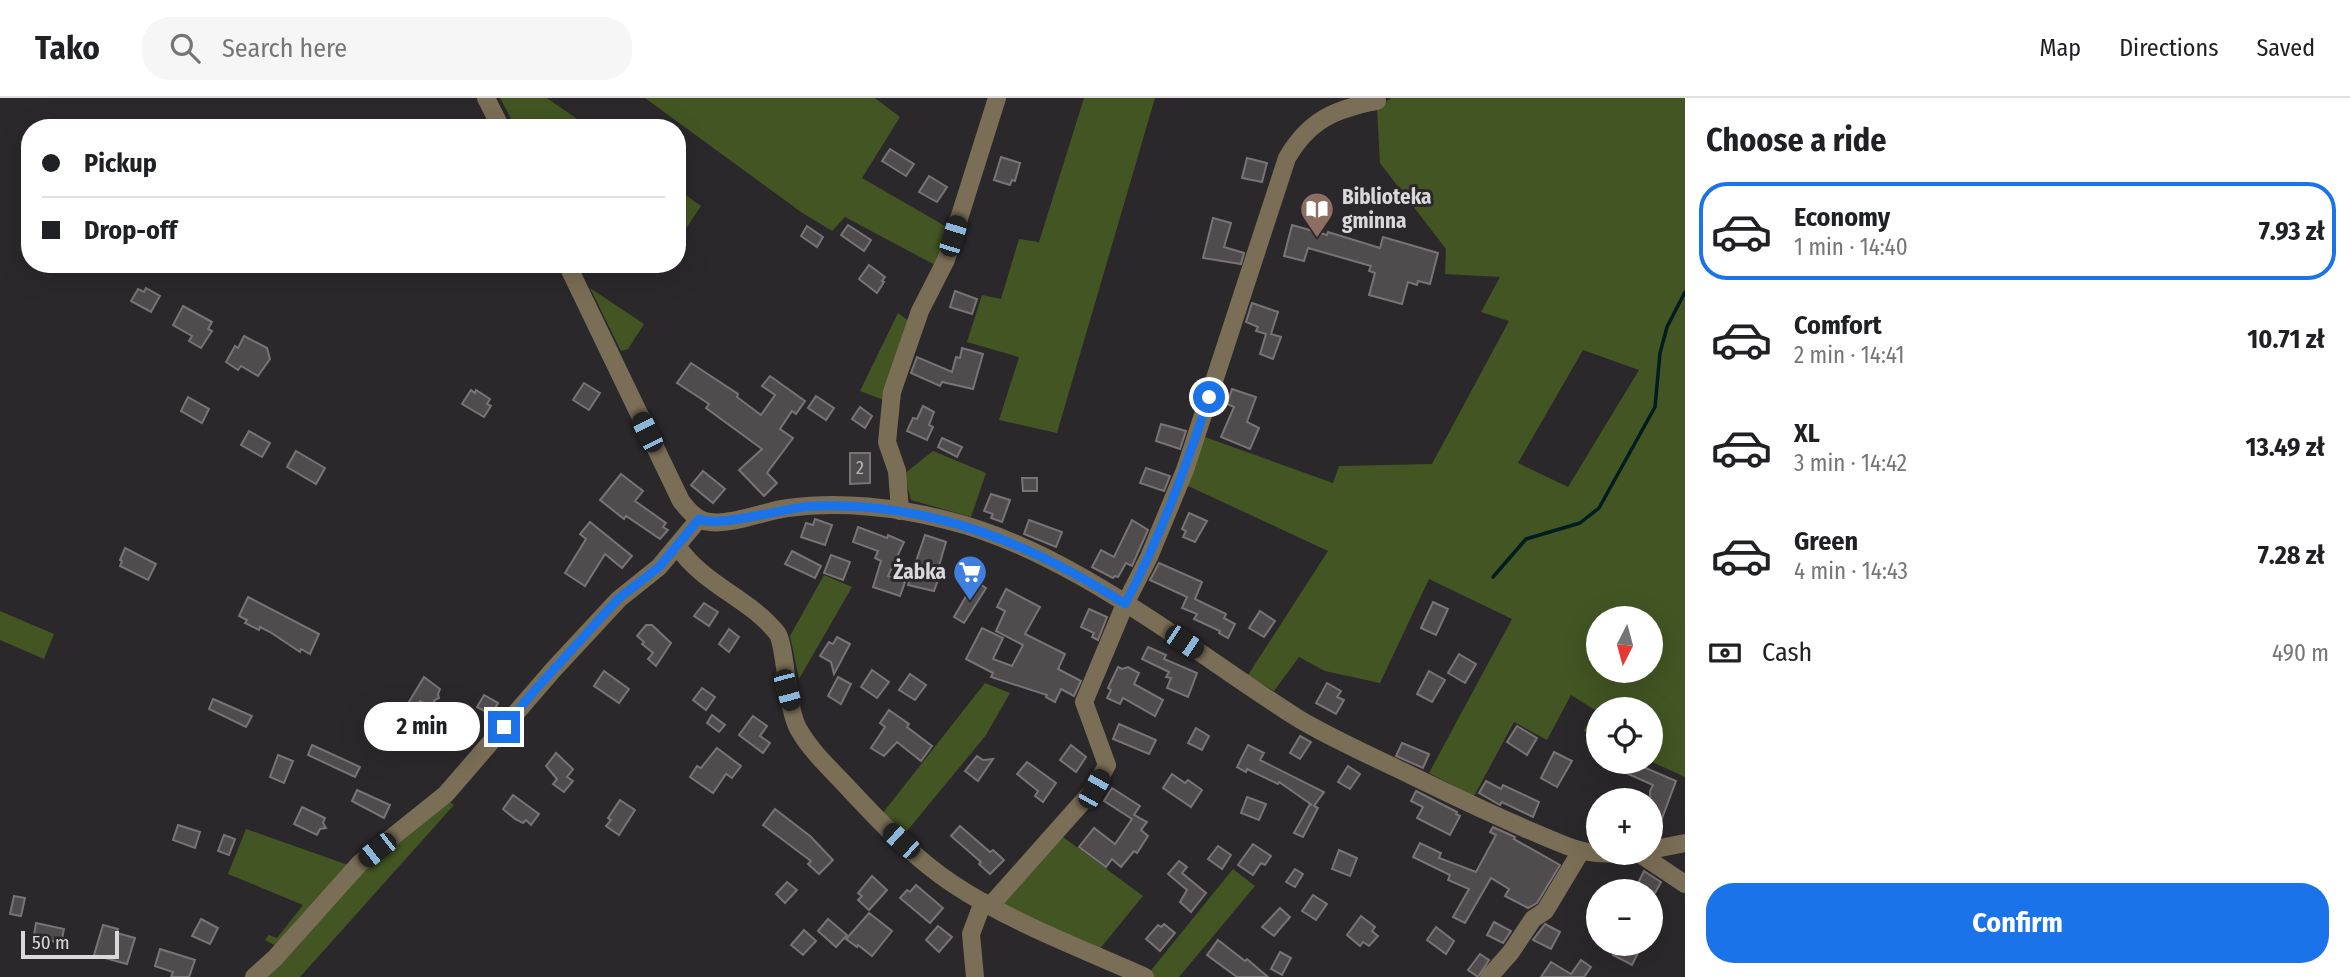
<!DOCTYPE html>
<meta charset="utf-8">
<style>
:root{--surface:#fff;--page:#f6f6f6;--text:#202124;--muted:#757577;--line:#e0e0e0;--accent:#1a73e8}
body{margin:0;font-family:"Fira Sans Condensed",sans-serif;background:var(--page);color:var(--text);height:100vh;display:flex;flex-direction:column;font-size:26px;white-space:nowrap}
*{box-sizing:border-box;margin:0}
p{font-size:23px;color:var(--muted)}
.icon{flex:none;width:38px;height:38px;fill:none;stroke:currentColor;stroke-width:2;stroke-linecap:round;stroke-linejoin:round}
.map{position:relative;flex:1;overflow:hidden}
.sheet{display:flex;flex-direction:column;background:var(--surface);width:665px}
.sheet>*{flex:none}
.hud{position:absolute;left:21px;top:21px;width:665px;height:154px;border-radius:28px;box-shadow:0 7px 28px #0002;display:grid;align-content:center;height:154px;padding:0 21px;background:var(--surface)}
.needle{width:46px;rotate:186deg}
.buttons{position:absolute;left:1586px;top:508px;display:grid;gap:14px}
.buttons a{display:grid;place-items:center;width:77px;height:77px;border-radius:50%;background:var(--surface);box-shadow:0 7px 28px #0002;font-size:35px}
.scale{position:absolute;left:21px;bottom:18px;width:98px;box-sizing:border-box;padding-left:7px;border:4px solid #dad8da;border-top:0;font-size:19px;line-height:24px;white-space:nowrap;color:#dad8da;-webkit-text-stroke:5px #2b282b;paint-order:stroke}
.end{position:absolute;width:32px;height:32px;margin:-16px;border:9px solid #1a73e8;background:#fff;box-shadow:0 0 0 4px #fff}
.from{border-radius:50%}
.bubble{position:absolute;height:49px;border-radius:24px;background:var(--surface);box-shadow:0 7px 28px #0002;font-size:23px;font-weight:700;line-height:49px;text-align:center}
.car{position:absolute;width:21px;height:42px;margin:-21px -10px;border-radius:9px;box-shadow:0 0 5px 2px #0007;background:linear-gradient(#222 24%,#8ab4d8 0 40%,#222 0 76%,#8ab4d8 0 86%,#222 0)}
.hud b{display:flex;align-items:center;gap:24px;height:66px;font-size:26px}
.hud b+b{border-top:2px solid var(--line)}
.hud i{width:18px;height:18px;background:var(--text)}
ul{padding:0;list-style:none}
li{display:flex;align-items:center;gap:21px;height:98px;margin:0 14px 10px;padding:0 7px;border:4px solid transparent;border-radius:28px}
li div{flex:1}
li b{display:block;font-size:26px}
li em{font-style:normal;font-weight:700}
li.on{border-color:var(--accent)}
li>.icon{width:63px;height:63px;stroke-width:1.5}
h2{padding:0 21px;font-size:32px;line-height:84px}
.pay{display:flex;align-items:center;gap:18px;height:77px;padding:0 21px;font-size:26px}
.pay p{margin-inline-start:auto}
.action{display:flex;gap:14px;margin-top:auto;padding:14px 21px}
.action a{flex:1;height:80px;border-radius:28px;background:var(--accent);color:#fff;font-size:28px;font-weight:700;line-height:80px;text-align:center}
header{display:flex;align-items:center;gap:42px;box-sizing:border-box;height:98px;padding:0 35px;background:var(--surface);border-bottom:2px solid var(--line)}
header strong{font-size:33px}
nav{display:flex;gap:38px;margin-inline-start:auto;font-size:24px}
.search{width:490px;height:63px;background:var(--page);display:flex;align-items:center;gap:18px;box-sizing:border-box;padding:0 24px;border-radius:28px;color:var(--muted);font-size:26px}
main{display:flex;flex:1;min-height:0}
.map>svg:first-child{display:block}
.green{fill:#425523;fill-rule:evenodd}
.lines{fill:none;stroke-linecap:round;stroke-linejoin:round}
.stream{stroke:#001d1f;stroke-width:3.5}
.building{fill:#504c4d;stroke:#787374;stroke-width:2}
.minor{stroke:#7b6e56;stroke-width:18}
.route{stroke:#1a73e8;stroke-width:9}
.labels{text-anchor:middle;stroke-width:6;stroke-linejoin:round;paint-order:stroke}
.number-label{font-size:18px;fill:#b8b5b7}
.poi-label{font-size:21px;font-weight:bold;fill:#dad8da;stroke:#2b282b;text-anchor:start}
</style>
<header>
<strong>Tako</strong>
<div class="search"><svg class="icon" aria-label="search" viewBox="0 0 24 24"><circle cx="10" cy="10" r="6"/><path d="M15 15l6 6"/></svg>Search here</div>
<nav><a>Map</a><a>Directions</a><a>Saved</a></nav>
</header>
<main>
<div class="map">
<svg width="1685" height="879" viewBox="0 0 1685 879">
<rect width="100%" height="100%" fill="#2b282b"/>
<g class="green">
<polygon points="500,0 547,0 590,30 516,30"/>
<polygon points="645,0 875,0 900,19 862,80 952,132 937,168 845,119 832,133 801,114"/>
<polygon points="1084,0 1155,0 1057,335 999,322 1019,259 967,244 982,197 1001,201 1019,141 1039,144"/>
<path d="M1391,0h294v679l-35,-16v-52h-52v29l-14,-7 11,-21 -24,-15 -24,45 -33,-18 -40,74 -45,-23 83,-154 -83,-40 -49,104 -55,-12 -26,-14 -25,34 -26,-16 80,-124 -142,-66 16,-49 131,47 6,-17 93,-2 77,-143 -28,-9 19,-35 -55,-3 1,-25 -66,-86 -3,-54zM1583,252l56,20 -71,117 -50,-24zM1598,520h52v52h-52z"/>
<polygon points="677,91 701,108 677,144"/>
<polygon points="590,190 644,226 628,251 621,253"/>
<polygon points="898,215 909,223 886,303 860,293"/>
<polygon points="933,353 986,375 971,419 911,402 904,376"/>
<polygon points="824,477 852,489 799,581 790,538"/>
<polygon points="0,513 54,536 44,561 0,542"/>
<polygon points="985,585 1010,595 986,637 907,733 901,736 882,716"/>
<polygon points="445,700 454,707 300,879 259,879 369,765"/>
<polygon points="246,731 351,768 278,849 265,842 269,837 277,840 303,807 228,776"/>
<polygon points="1059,736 1143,798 1098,853 1003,808 1000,802"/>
<polygon points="1233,771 1255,788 1179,879 1154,879 1148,876"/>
</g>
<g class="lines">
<polyline class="stream" points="1493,479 1526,441 1580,425 1599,410 1655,309 1660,255 1667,229 1685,194"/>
</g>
<g class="building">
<polygon points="890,51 914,66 906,78 882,63"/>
<polygon points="1001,59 1020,65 1015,83 1012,82 1010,87 994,82"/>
<polygon points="1247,60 1267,65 1262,84 1242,80"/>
<polygon points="929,78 947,89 937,104 919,94"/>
<polygon points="1213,120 1231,125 1224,149 1244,155 1241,166 1203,160"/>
<polygon points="848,127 871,142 864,153 841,137"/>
<polygon points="1292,127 1327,137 1328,134 1380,150 1383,139 1438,155 1430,186 1418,183 1417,187 1408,184 1402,206 1369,197 1375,175 1369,173 1371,168 1308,150 1304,163 1284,158"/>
<polygon points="807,128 823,139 817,149 801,138"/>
<polygon points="869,167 885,179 882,183 884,184 877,195 859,181"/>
<polygon points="146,190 160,198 151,214 131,203 138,191 144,194"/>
<polygon points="955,193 977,201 972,216 950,209"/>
<polygon points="1252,205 1278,214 1271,236 1281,239 1273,261 1260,256 1266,236 1256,233 1258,229 1246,224"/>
<polygon points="183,208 212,224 208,231 212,233 201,250 189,243 192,238 173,227"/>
<polygon points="244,238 267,250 270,261 258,278 241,268 238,272 226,264 235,248 238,250"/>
<polygon points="962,250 983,256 973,291 942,284 940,288 911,275 917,259 952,274 956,259 960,260"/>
<polygon points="691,265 738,296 737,299 761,317 775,297 762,288 770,278 805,303 796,316 792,313 780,331 793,340 767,375 777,385 764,398 739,372 762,351 706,310 709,306 677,285"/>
<polygon points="584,285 600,295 589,312 573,302"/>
<polygon points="1232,291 1256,299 1247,324 1259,330 1250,351 1221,339 1234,309 1227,306"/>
<polygon points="471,292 475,295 476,292 490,301 487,306 491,308 484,319 462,306"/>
<polygon points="816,298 834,310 826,322 808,310"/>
<polygon points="188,299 209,311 202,325 181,313"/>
<polygon points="923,308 934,314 929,327 933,329 927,342 907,333 913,320 917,321"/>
<polygon points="860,309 872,318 865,330 852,321"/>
<polygon points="1161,326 1186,333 1180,351 1156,343"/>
<polygon points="249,333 270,345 262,359 241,347"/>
<polygon points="942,340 962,349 957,359 938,349"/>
<polygon points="296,353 325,370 316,386 287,369"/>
<polygon points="850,355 870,355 870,385 850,386"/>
<polygon points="1146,370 1170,378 1164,393 1140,385"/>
<polygon points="703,373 725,391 713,405 691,387"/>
<polygon points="621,376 643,393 635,403 666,425 663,429 668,432 660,441 626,418 624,421 600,402"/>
<polygon points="1022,380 1037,380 1037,393 1023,393"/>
<polygon points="991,396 1010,402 1002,424 991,420 993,416 984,413"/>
<polygon points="1189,415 1207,423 1195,444 1183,439 1186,433 1182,431"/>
<polygon points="815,421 832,427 825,447 801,439 806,425 813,427"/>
<polygon points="1029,422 1062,434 1056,449 1024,436"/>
<polygon points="1132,422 1148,432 1132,468 1126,465 1118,479 1115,478 1113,480 1092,469 1101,452 1114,459"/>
<polygon points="590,424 632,458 622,470 605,456 585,488 565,475 586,441 580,436"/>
<polygon points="858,429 887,440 888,437 904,444 888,478 905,484 900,498 873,489 881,463 875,460 878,453 853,444"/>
<polygon points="925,437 946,444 936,478 939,479 934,493 908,487"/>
<polygon points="125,450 156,466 148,482 120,468 122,463 120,462"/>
<polygon points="792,453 821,468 815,480 785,466"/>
<polygon points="831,457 850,464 843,482 824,475"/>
<polygon points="1159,465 1202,484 1195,501 1226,516 1224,520 1235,526 1228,540 1219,535 1220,533 1194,521 1197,516 1182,510 1187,499 1150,482"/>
<polygon points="975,483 986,490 964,525 954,519"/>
<polygon points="1006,491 1040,509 1025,536 1065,556 1058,571 1081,583 1074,598 1061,591 1055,604 1046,599 1047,597 991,579 993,575 966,561 982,530 1003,540 993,561 1012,568 1023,547 996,533 1005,513 997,509"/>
<polygon points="248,499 319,536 310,556 301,551 300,554 270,534 260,529 259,532 245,525 247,522 239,518"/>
<polygon points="1433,504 1448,511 1436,537 1421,530"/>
<polygon points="704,505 718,514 709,528 694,518"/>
<polygon points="1089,511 1107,519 1098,542 1092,539 1094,535 1081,529"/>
<polygon points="1260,513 1275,523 1264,539 1249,530"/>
<polygon points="646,527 652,527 671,545 656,568 648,561 653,555 642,546 644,544 637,538"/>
<polygon points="729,531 739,539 729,554 719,546"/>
<polygon points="837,539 850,546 834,576 831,564 820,558 829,544 833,546"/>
<polygon points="1148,549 1166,557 1164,561 1197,575 1188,599 1167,590 1171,580 1166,579 1169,574 1142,561"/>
<polygon points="1459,556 1476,566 1465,585 1448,575"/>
<polygon points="1118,569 1122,571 1128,569 1139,575 1134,586 1163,602 1155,618 1123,600 1120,606 1107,600 1111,592 1108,590"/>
<polygon points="872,572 889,584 877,600 861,589"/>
<polygon points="604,573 629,591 619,605 594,588"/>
<polygon points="1429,573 1445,582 1432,604 1417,596"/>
<polygon points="910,576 926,587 915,602 899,592"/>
<polygon points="424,579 440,591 438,596 439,600 435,602 431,608 420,603 406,627 398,622"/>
<polygon points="838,579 851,586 841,606 828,598"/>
<polygon points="1327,585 1341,593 1337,599 1344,602 1336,616 1316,605"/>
<polygon points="702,590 715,599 706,612 693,602"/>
<polygon points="484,597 498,605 492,617 477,609"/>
<polygon points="213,601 252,618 246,629 209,611"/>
<polygon points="889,612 909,626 907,629 932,648 921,663 897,644 884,658 871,650 885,629 880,625"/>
<polygon points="712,617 725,627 719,634 707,625"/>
<polygon points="753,618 767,628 760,638 770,645 763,655 739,637"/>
<polygon points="1119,626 1156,642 1149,656 1113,641"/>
<polygon points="1517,628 1537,640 1527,657 1507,644"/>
<polygon points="1196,630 1209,638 1202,652 1188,645"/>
<polygon points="1300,638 1311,644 1300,661 1290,655"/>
<polygon points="1402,645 1429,656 1423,670 1396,658"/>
<polygon points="312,647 360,669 355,679 308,657"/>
<polygon points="1071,647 1086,659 1076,674 1060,662"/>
<polygon points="1248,647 1264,655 1260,662 1324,694 1314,708 1318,710 1303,739 1294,735 1310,706 1312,707 1279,684 1278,686 1247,671 1246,674 1237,669"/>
<polygon points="717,650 741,668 732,680 726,676 713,695 690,679 697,668 701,670"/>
<polygon points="1554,654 1572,663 1557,689 1541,680"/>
<polygon points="556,655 573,671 567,679 573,683 564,694 553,686 557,681 546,668"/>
<polygon points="278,657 293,663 284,685 270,679"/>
<polygon points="977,658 983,662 993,661 978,683 965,673"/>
<polygon points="1027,664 1056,685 1043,704 1035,698 1038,693 1017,676"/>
<polygon points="1632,664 1676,683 1655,739 1650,740 1650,693 1653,687 1626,675"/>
<polygon points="1348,668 1360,676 1350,691 1338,684"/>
<polygon points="1172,676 1185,685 1188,682 1202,692 1191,709 1163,690"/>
<polygon points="1486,683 1501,691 1503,687 1539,704 1533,719 1502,704 1500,707 1479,695"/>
<polygon points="1112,690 1140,708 1134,717 1147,724 1141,732 1148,738 1137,755 1134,753 1121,769 1112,761 1106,769 1079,749 1094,730 1115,746 1132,721 1104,703"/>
<polygon points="357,692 390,707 384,720 352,703"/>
<polygon points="1416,693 1457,714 1456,716 1460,718 1450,737 1417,720 1423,709 1411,703"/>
<polygon points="513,697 539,716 531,727 526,722 523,725 515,721 503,711"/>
<polygon points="1247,699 1266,706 1259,722 1241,715"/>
<polygon points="620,702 635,712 619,737 606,728 611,722 608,720"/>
<polygon points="302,709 325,720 323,725 326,730 320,731 317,737 294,726"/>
<polygon points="775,711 810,738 833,762 819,776 808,766 811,763 763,727"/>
<polygon points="178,727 200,734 195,750 173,742"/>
<polygon points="960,728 990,754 993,752 1004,762 990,776 979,766 981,764 951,738"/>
<polygon points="1493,729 1515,739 1514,741 1560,767 1537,805 1528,810 1505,798 1509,791 1491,780 1465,825 1453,819 1469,791 1448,782 1450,777 1413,759 1420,745 1441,755 1439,760 1476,774 1496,737 1490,734"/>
<polygon points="224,737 235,741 229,757 218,753"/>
<polygon points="1253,746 1271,758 1265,767 1261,765 1253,777 1238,767"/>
<polygon points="1218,748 1231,757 1222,771 1208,761"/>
<polygon points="1339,752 1357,760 1350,778 1332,771"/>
<polygon points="1179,763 1187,769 1182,775 1206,795 1191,814 1180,804 1187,792 1168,776"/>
<polygon points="1295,771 1303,776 1295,789 1286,784"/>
<polygon points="1644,773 1661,784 1655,795 1637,787"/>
<polygon points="872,778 887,792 869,812 858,802 862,798 858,795"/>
<polygon points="787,784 797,792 785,805 776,796"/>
<polygon points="916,787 943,810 930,825 900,800 907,792 910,794"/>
<polygon points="1313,797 1327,806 1316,822 1302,813"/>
<polygon points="14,798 25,800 21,818 10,816"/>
<polygon points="1280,810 1290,819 1274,838 1262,829"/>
<polygon points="869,815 892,833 872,858 858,847 857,849 846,841"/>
<polygon points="1361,818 1375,829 1372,833 1378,838 1369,848 1363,844 1360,848 1347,837"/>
<polygon points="201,821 218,830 210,846 192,838"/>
<polygon points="828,821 847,837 836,849 818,833"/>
<polygon points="1494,824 1511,833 1503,845 1487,837"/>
<polygon points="36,825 64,831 61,846 34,837"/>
<polygon points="1164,826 1175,835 1160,853 1146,841 1158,827 1161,829"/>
<polygon points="1545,826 1560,834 1551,851 1533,842"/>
<polygon points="103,827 118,831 117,835 135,840 127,866 94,857"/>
<polygon points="938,828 952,839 939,854 926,842"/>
<polygon points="1436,829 1454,843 1446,856 1427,842"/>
<polygon points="804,832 816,843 803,857 791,847"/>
<polygon points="1218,842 1245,863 1247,861 1268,879 1237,879 1207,857"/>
<polygon points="1619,845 1643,845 1632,867 1613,857"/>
<polygon points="160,851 195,862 189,879 171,879 173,874 155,868"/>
<polygon points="1280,854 1291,860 1282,877 1271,871"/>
<polygon points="1480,856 1489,862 1478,879 1468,872"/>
<polygon points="1581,862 1591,869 1584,879 1541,879 1551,864 1571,876"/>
</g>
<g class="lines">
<g class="minor">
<polyline points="486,0 501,30"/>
<path d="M567,166l114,237c7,9 16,20 29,21 23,3 54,-11 78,-14 51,-7 108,-1 158,12 125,30 245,131 353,199 32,19 66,34 99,50 56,27 111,54 169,77 21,8 38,9 60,6"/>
<polyline points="900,413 897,373 887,344 892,294 920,213 946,162 997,0"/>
<path d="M677,448c29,41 71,51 100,87 9,12 9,76 22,97 13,23 35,42 52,61 31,33 64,68 102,93 57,38 130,65 192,93"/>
<polyline points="1650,752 1685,745"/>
<polyline points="1637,754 1685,786"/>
<path d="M990,808l104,-117 13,-24 -23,-63 41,-98 24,-47 36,-87 102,-312c22,-38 48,-49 90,-57"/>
<polyline points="254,879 275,860 360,765 446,696 553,572 619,501 659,469 699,421"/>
<polyline points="975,879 971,836 983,804"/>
<polyline points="1489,879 1511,854 1533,821 1545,813 1581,753"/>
</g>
</g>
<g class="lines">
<path class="route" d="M504,629l31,-37 83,-91 41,-32 40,-48c22,9 86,-12 116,-13 115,-4 215,37 310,98 35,-66 61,-136 84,-207"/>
</g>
<defs>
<g id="library-pin" transform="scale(1.75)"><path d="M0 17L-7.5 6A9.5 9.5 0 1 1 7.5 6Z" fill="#8d6e63" stroke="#2b282b"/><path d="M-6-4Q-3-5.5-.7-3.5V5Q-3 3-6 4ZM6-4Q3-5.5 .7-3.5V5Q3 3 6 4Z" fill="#fff"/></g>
<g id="supermarket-pin" transform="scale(1.75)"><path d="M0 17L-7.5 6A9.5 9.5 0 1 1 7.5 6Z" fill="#3f7fe0" stroke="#2b282b"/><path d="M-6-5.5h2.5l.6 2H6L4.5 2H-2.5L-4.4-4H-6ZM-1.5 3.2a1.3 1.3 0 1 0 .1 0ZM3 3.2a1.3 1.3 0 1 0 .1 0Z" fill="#fff"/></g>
</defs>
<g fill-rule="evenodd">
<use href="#library-pin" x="1317" y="111"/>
<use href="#supermarket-pin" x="970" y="474"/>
</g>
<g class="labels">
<g class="number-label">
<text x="860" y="376">2</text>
</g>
<g class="poi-label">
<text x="1342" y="106">Biblioteka<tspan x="1342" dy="24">gminna</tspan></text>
<text x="946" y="481" text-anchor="end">Żabka</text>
</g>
</g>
</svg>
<div class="buttons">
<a><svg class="needle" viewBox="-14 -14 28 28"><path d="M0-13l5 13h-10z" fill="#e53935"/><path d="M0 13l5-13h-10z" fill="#757577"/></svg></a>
<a><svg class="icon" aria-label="locate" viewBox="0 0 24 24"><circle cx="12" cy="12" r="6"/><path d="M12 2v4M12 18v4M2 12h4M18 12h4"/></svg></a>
<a>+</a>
<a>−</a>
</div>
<div class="scale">50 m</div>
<i class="end from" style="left:1209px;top:299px"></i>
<i class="end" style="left:504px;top:629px"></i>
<div class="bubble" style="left:364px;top:604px;width:116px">2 min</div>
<i class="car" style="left:953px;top:138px;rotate:17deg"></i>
<i class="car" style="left:647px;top:334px;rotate:334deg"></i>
<i class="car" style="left:1184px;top:544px;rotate:124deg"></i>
<i class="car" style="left:787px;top:592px;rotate:165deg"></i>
<i class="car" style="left:1094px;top:691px;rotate:29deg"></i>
<i class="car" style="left:901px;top:743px;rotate:312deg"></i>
<i class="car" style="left:377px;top:752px;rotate:232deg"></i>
<div class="hud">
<b><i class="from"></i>Pickup</b>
<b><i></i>Drop-off</b>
</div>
</div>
<section class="sheet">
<h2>Choose a ride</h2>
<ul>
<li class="on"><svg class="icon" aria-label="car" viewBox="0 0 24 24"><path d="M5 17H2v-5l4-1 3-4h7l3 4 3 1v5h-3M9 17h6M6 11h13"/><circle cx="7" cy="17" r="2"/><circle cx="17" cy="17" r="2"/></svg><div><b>Economy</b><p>1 min · 14:40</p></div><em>7.93 zł</em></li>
<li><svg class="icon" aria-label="car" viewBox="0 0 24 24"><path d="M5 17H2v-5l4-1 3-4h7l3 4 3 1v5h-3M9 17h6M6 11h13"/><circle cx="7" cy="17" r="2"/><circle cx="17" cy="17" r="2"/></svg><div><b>Comfort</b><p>2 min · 14:41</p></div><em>10.71 zł</em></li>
<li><svg class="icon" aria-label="car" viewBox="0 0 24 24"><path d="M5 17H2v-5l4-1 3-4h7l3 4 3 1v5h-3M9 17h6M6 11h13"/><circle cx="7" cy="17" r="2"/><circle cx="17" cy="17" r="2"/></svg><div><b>XL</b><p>3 min · 14:42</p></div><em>13.49 zł</em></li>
<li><svg class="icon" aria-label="car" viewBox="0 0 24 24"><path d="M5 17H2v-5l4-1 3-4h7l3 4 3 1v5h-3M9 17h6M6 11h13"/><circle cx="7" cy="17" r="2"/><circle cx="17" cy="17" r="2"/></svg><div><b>Green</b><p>4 min · 14:43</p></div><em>7.28 zł</em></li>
</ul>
<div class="pay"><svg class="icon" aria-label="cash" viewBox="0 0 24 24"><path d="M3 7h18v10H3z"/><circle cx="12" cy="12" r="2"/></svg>Cash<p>490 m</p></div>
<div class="action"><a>Confirm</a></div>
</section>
</main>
